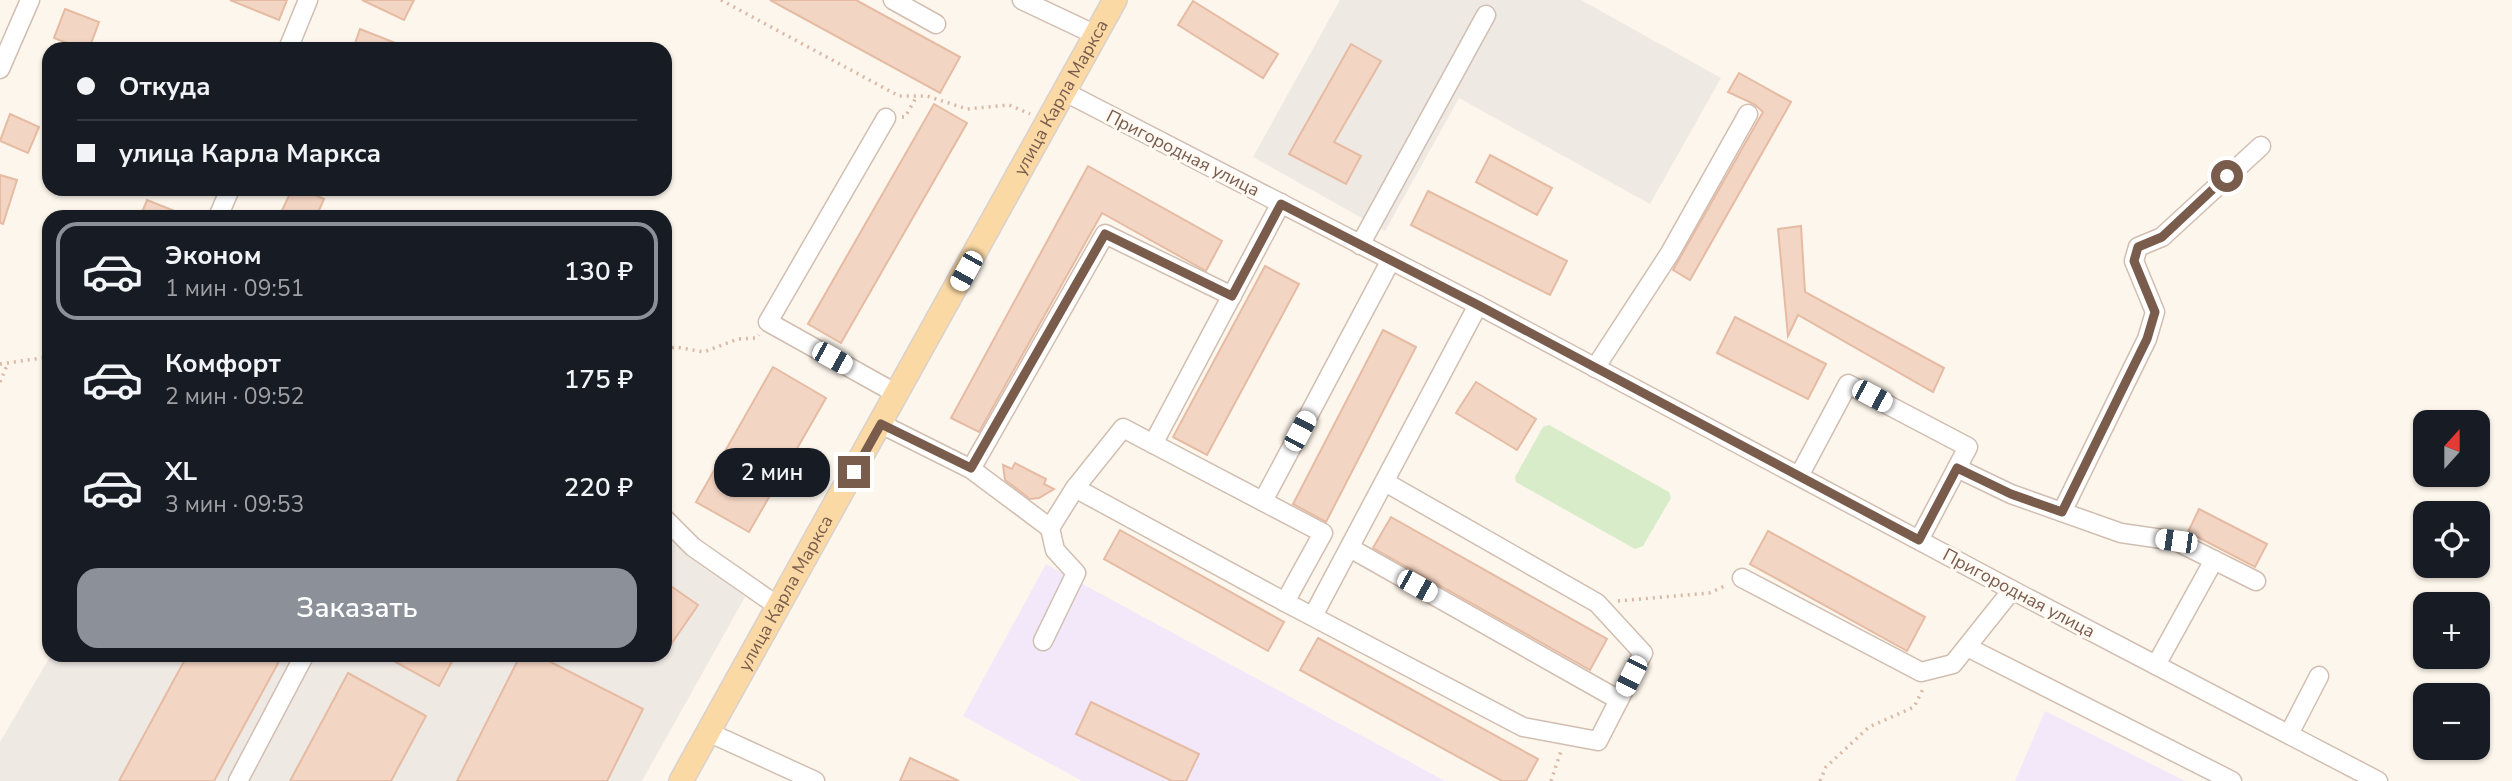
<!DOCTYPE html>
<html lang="ru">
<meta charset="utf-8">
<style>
:root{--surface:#171b24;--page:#20242c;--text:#f1f3f6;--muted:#9ea1a6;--line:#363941;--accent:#8c9099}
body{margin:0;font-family:"Nunito Sans",sans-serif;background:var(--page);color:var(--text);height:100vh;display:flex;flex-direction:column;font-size:26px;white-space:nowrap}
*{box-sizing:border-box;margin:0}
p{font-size:23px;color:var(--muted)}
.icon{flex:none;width:38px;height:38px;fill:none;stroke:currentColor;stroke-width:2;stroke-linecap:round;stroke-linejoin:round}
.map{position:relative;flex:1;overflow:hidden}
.sheet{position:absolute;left:42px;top:210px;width:630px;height:452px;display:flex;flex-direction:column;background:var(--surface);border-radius:21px;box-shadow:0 2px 5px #0004}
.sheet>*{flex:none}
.banner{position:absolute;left:42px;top:42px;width:630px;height:154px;border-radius:21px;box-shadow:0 2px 5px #0004;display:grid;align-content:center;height:154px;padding:0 35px;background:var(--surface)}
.needle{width:46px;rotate:21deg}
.fabs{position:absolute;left:2413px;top:410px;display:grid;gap:14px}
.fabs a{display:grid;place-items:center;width:77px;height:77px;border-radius:14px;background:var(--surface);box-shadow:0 2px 5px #0004;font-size:35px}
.end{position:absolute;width:32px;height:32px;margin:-16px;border:9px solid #7a5c4d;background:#fff;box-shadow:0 0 0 4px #fff}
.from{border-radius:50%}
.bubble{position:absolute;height:49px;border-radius:21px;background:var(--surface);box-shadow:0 2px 5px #0004;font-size:23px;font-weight:600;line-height:49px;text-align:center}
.car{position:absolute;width:21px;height:42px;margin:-21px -10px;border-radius:9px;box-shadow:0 0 5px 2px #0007;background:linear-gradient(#fff 24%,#345 0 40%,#fff 0 76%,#345 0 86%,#fff 0)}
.banner b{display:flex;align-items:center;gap:24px;height:66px;font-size:26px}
.banner b+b{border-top:2px solid var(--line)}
.banner i{width:18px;height:18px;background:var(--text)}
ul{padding:12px 0 0;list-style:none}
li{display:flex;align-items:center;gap:21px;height:98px;margin:0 14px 10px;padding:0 21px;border:4px solid transparent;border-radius:21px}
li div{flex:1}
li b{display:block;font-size:26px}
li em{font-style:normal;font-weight:600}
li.on{border-color:var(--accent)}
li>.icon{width:63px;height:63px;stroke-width:1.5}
.cta{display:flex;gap:14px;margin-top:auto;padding:14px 35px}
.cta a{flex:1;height:80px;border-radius:21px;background:var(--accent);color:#fff;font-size:28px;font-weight:600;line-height:80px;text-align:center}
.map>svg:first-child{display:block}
.industrial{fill:#efe9e4}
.education{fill:#f3e8fa}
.green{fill:#d8ecc9}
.building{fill:#f3d5c3;stroke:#e6bba3;stroke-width:2}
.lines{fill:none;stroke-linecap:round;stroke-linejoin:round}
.minor-casing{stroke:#d1beb0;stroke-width:21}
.major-casing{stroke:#dad1cd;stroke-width:26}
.path{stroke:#d9b8a5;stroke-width:3.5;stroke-dasharray:2 5;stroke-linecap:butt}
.minor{stroke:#fff;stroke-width:18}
.major{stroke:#fbd9a5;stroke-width:23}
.route{stroke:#7a5c4d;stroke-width:9}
.labels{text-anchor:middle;stroke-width:6;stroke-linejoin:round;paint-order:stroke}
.street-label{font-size:18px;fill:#7a5c4d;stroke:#fffaf3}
</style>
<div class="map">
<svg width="2512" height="781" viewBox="0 0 2512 781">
<rect width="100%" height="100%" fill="#fdf6ec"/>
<g class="industrial">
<polygon points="1340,0 1581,0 1721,78 1650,204 1459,98 1385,231 1253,157"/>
<polygon points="665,528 745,597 642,781 0,781 0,742 51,655 665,654"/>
</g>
<g class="education">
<polygon points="1046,564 1445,781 1082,781 963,716"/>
<polygon points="2045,711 2185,781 2015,781"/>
</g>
<polygon class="green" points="1549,425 1669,492 1671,498 1643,546 1635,549 1516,482 1515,477 1543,427"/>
<g class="building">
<polygon points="230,0 287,0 279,20"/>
<polygon points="362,0 414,0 404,20"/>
<polygon points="770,0 856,0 960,57 940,93"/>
<polygon points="1193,1 1278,54 1263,78 1178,25"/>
<polygon points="65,9 99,22 89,49 82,49 54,38"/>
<polygon points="360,29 408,48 408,49 353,49"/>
<polygon points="1351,44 1381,61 1334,142 1361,156 1346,184 1289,154"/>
<polygon points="1739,73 1791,102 1690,280 1673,270 1763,112 1754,104 1728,92"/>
<polygon points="934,104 967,123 841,343 808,324"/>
<polygon points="10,114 39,127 28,153 0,141"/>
<polygon points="1490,155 1552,188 1537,215 1476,182"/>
<polygon points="1088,166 1222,241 1206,271 1102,213 979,432 951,418"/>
<polygon points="0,175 17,180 3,224 0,223"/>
<polygon points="292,189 302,189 324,199 316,217 279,217"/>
<polygon points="1428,191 1567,261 1550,295 1411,225"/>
<polygon points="147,200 187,216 187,217 140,217"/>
<polygon points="1801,226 1805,292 1944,368 1933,392 1798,315 1788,336 1778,229"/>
<polygon points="1265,266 1299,284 1207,455 1173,437"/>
<polygon points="1735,317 1826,364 1808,399 1717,353"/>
<polygon points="1383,330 1416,347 1326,522 1293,504"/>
<polygon points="773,367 826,398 749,532 696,502"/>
<polygon points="1476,382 1536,419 1517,450 1456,413"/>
<polygon points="1015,463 1046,479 1044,484 1054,489 1039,498 1030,499 1005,480 1003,465 1012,469"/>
<polygon points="2199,509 2267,544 2255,567 2188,532"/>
<polygon points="1391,517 1607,639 1590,670 1373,548"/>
<polygon points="1120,530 1284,622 1268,651 1104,559"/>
<polygon points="1768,531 1925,617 1907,651 1750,564"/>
<polygon points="665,582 698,605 665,653"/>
<polygon points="1318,638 1538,759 1526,781 1502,781 1300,670"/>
<polygon points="188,654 283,654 214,781 119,781"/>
<polygon points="381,654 456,654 439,686"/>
<polygon points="521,654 535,654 643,709 607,781 457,781"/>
<polygon points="348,673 426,716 391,781 290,781"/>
<polygon points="1091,702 1199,754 1186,781 1172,781 1076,734"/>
<polygon points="910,758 959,781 900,781"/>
</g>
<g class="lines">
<g class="minor-casing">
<g id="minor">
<polyline points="893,0 936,24"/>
<polyline points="1022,0 1096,35"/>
<polyline points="288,49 308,0"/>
<polyline points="0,69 30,0"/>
<polyline points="1065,92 1478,305 2012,590 2378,781"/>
<polyline points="886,118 768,322 897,394"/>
<polyline points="218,217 230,189"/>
<polyline points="1360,245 1486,15"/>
<polyline points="1595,368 1670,253 1748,114"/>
<polyline points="881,424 971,469 1050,528 1075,488 1123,428 1323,533 1285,602 1523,727 1598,741 1643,653 1597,603 1385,482"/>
<polyline points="1153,444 1281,203"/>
<polyline points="1957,468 2011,494 2121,533 2176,541 2256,581"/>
<polyline points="971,469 1105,234 1232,296"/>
<polyline points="1799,476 1848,384 1968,447 1919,540"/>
<polyline points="1075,488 1285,602"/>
<polyline points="1263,501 1391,260"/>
<polyline points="2062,512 2147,339 2155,312 2134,261 2138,247 2162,237 2261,146"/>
<polyline points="665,519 693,547 779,607"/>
<polyline points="1350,548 1619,700"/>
<polyline points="1742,578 1921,672 1953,664 2012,590"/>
<polyline points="1313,616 1478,305"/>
<polyline points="1043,641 1076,573 1055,550 1050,528"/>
<polyline points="1967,647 2232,781"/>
<polyline points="2156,665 2214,560"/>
<polyline points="708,732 815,781"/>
<polyline points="2289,734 2319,676"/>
<polyline points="238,781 305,654"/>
</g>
</g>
<g class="major-casing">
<g id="major">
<path id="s1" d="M681,781l434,-781"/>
</g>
</g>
<g class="path">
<polyline points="721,0 899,96 927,96 967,109 1009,105 1030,114"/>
<polyline points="902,117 905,117 917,96"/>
<polyline points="665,349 676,347 704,352 738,339 757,338 759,335"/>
<polyline points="0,364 49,357"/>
<polyline points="0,382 8,363"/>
<polyline points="1618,601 1709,593 1727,585"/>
<polyline points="1551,781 1561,751"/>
<polyline points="1820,781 1826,767 1869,727 1914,707 1924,687"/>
</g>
<use href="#minor" class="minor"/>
<use href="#major" class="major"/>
</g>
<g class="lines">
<polyline class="route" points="854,472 881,424 971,468 1105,234 1232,296 1281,204 1478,305 1919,540 1957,468 2011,494 2062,512 2147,339 2155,312 2134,261 2138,247 2162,237 2227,176"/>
</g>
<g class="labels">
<g class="street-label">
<text dy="6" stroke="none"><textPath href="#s1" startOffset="782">улица Карла Маркса</textPath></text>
<text transform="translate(1183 153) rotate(27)" y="6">Пригородная улица</text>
<text dy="6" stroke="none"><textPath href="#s1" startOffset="215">улица Карла Маркса</textPath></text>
<text transform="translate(2019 593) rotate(28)" y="6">Пригородная улица</text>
</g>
</g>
</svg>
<div class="fabs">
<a><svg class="needle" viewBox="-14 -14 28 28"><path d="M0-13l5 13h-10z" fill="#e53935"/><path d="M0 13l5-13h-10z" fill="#9ea1a6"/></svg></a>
<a><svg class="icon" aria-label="locate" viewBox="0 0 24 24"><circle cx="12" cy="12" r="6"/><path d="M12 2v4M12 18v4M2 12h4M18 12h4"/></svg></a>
<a>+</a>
<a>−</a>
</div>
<i class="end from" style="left:2227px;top:176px"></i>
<i class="end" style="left:854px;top:472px"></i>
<div class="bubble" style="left:714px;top:448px;width:116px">2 мин</div>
<i class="car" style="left:966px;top:271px;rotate:209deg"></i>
<i class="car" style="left:832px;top:358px;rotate:119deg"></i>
<i class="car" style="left:1872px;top:396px;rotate:118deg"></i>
<i class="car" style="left:1300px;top:431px;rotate:28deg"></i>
<i class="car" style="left:2176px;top:541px;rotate:278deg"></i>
<i class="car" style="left:1417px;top:586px;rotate:119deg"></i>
<i class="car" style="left:1631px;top:676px;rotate:207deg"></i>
<div class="banner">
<b><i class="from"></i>Откуда</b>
<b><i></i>улица Карла Маркса</b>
</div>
<section class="sheet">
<ul>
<li class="on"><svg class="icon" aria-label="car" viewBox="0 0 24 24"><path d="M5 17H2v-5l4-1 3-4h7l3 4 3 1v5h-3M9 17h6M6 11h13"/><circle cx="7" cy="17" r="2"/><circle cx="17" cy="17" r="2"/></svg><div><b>Эконом</b><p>1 мин · 09:51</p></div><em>130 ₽</em></li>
<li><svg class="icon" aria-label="car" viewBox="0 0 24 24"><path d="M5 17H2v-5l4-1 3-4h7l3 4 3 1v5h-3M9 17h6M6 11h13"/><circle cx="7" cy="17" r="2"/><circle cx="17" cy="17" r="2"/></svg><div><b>Комфорт</b><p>2 мин · 09:52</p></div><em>175 ₽</em></li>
<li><svg class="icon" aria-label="car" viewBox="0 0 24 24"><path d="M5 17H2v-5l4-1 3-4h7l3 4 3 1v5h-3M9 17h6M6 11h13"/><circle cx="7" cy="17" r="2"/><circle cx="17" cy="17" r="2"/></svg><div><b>XL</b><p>3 мин · 09:53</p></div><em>220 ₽</em></li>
</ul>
<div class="cta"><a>Заказать</a></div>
</section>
</div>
